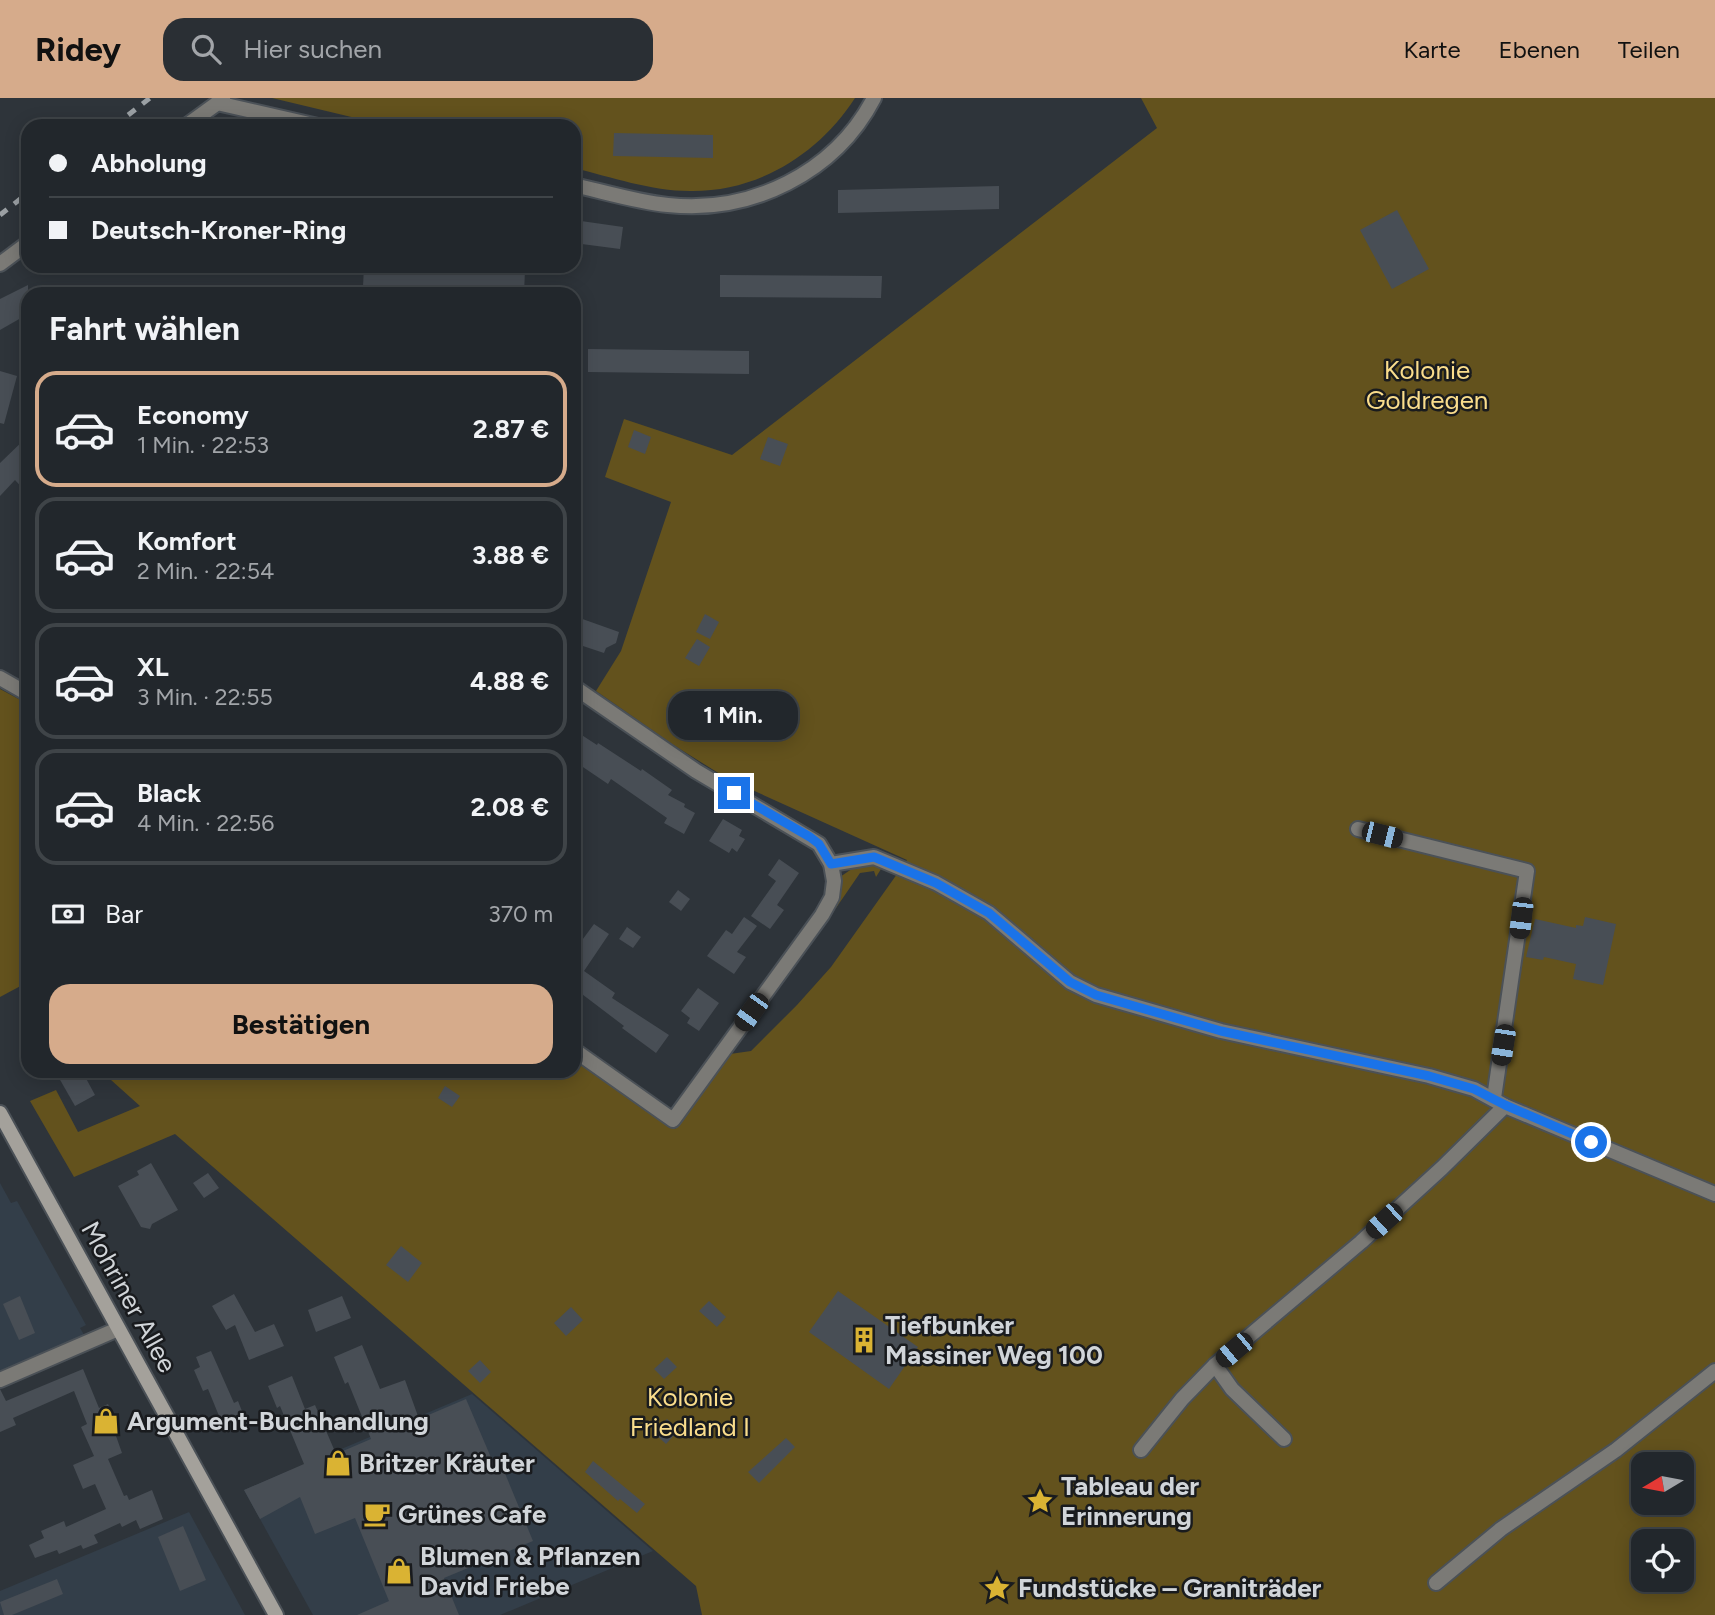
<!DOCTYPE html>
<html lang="de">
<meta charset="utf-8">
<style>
:root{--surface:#22272c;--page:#2a2f34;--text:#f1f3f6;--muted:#a2a5a9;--line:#3f4448;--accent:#d6ab8b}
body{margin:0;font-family:Figtree,sans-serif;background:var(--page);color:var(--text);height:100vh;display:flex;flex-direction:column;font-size:26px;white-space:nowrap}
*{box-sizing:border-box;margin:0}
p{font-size:23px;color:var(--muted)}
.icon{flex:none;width:38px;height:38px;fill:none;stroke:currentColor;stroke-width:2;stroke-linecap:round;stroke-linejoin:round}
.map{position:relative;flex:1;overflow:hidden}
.side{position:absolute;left:21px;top:189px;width:560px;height:791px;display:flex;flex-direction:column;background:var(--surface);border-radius:21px;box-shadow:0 4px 18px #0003,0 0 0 2px var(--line)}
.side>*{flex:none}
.top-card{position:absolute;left:21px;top:21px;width:560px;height:154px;border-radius:21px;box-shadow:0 4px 18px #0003,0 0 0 2px var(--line);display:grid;align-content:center;height:154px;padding:0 28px;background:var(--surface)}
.needle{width:46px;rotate:260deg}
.tools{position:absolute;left:1631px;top:1354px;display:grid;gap:14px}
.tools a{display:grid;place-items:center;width:63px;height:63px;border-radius:14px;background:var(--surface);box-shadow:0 4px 18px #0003,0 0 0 2px var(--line);font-size:35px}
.end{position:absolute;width:32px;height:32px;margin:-16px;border:9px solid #1a73e8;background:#fff;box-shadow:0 0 0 4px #fff}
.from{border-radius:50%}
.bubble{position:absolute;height:49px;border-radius:21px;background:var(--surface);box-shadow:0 4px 18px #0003,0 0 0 2px var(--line);font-size:23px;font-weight:700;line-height:49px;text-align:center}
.car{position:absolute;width:21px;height:42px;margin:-21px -10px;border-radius:9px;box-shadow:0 0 5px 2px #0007;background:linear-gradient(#222 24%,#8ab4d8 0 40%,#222 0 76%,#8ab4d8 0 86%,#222 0)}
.top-card b{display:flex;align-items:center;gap:24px;height:66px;font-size:26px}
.top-card b+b{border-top:2px solid var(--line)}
.top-card i{width:18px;height:18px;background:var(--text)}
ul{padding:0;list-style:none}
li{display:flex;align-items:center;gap:21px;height:116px;margin:0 14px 10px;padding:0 14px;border:4px solid var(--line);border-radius:21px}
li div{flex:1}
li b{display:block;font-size:26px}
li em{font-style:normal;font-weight:700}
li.on{border-color:var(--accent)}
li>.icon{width:63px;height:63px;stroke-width:1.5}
h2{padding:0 28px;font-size:32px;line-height:84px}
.pay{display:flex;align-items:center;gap:18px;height:77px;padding:0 28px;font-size:26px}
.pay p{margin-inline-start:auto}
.action{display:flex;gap:14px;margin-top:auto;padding:14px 28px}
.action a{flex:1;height:80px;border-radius:21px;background:var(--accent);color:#111;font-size:28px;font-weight:700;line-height:80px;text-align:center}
header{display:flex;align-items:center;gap:42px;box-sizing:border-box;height:98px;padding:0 35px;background:var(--accent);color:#111}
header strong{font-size:33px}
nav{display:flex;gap:38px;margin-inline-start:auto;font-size:24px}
.search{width:490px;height:63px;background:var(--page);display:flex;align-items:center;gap:18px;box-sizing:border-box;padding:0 24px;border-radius:21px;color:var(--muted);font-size:26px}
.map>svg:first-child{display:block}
.built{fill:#333e49}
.green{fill:#63521d;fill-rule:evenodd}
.building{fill:#484e55}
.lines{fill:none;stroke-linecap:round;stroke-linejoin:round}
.minor-casing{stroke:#4b5157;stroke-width:18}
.secondary-casing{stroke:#4b5157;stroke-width:18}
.minor{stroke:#7b7a76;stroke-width:14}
.secondary{stroke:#a4a19b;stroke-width:14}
.rail{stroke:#9ba0a4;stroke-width:5;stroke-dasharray:9 9;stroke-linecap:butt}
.route{stroke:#1a73e8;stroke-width:9}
.labels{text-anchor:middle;stroke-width:5;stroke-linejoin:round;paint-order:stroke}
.park-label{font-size:26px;fill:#fadd8c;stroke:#191b1e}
.street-label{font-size:26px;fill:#d1d5d9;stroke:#191b1e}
.poi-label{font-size:26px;font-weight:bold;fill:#d1d5d9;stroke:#191b1e;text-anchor:start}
</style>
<header>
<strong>Ridey</strong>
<div class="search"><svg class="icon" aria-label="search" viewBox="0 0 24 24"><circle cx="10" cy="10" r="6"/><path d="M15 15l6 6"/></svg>Hier suchen</div>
<nav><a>Karte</a><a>Ebenen</a><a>Teilen</a></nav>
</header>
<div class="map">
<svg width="1715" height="1517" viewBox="0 0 1715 1517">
<rect width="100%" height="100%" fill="#2e343a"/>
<g class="built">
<polygon points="0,1085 11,1105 17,1103 86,1227 80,1230 86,1240 0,1276"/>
<polygon points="472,1296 653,1453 500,1517 313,1517 244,1392"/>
<polygon points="189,1414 245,1517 0,1517 0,1493"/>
</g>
<g class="green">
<path d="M272,0h583c-36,56 -97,94 -165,93 -39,0 -79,-14 -116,-23v-42h-185z"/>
<path d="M1141,0h574v1517h-1013l-6,-29 -521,-452 -101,43 -44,-76 26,-11 22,42 62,-26 -39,-35h473v-14l101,72 55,-75 21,-3 46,-46 34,-38 76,-107 -179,-81 -53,-33 -79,-55 25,-40 50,-149 -66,-25 19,-58 108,36 425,-327zM1643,1367h39v38h-39zM1643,1444h39v38h-39z"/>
<polygon points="0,591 28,606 28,884 0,899"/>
<polygon points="867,765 881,771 876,779 874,773 860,775 836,810 840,779 859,766"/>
</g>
<g class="building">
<polygon points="614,35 713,37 713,60 613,58"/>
<polygon points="999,88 999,111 838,115 838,92"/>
<polygon points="1397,112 1429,171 1392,191 1360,132"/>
<polygon points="574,122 623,129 620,151 574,145"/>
<polygon points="364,168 525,172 524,196 363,189"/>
<polygon points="720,177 882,178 881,200 720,199"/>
<polygon points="28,187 28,216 0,232 0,201"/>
<polygon points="588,251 749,253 749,276 588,274"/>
<polygon points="0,273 17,278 4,326 0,325"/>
<polygon points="634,332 651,339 645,356 628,349"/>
<polygon points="28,338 28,396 15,382 0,398 0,365"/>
<polygon points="768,339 788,346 780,368 760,361"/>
<polygon points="705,516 719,524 710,541 696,534"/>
<polygon points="574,518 619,534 616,545 606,550 604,555 574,545"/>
<polygon points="697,541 710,549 699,568 685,560"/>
<polygon points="574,632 597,647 598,645 641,673 642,671 672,692 668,697 685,706 684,709 695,715 684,736 664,725 667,720 611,681 608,686 574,663"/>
<polygon points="723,721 742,732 739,738 745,741 737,754 732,750 729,755 709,743"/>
<polygon points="779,761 799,775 777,807 784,812 770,831 751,818 776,783 768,777"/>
<polygon points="678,792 690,801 681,813 669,804"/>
<polygon points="744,819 757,828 737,854 746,859 734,876 707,858 726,832 732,836"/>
<polygon points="1585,819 1616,826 1603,887 1573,881 1576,866 1544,859 1543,862 1526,859 1535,821 1576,830 1576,827 1583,828"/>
<polygon points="594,826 609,836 584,873 615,895 612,900 669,937 656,955 622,930 624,928 574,890 574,840 580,845"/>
<polygon points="627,829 641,839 633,850 619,841"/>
<polygon points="698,890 719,905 699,933 687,925 690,920 681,913"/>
<polygon points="55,973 82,973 95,997 75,1008"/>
<polygon points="445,988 460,998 452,1009 438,1000"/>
<polygon points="151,1065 178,1112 152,1126 150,1131 141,1129 118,1088 139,1077 137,1073"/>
<polygon points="208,1075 219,1090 204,1100 193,1085"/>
<polygon points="401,1148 422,1165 408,1184 386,1167"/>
<polygon points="838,1193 918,1249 889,1291 809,1234"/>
<polygon points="234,1196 255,1234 274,1226 284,1248 249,1262 235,1227 226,1232 212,1208"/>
<polygon points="20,1198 35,1235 19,1242 3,1206"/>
<polygon points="342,1198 351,1220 316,1234 308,1212"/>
<polygon points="709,1203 726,1219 717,1229 699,1213"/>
<polygon points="571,1209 583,1222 566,1238 554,1225"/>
<polygon points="362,1247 380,1291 405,1282 419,1321 466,1301 498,1376 504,1373 533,1443 444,1480 459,1517 357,1517 389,1503 355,1420 315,1436 300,1399 260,1421 244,1392 304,1366 280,1308 277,1310 268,1288 292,1278 305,1311 315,1307 336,1356 371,1341 348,1284 345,1286 334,1259"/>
<polygon points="211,1253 234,1305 238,1303 247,1326 226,1335 208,1291 203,1293 194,1272 200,1269 196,1259"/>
<polygon points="667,1259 677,1269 664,1281 654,1271"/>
<polygon points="480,1262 491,1274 480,1285 468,1273"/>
<polygon points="83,1271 99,1310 108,1306 118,1329 115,1330 118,1337 116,1338 122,1355 108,1361 124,1398 127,1397 129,1402 152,1392 163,1421 140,1431 136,1422 122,1429 120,1425 94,1437 98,1445 83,1451 81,1447 59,1456 57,1452 35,1460 29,1447 44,1440 41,1433 64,1423 66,1429 106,1411 95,1386 83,1391 73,1367 94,1358 81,1329 87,1326 74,1293 13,1320 16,1327 0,1334 0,1291 6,1303"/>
<polygon points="667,1321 679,1332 666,1346 654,1335"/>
<polygon points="786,1340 795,1349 759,1385 748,1374"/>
<polygon points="593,1363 645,1406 637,1415 620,1401 618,1403 585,1374"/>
<polygon points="183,1428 206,1482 180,1493 158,1439"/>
<polygon points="57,1481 63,1496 12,1517 4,1517 0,1504"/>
</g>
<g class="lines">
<g class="minor-casing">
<g id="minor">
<polyline points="217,5 318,28"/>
<polyline points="186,28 223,1"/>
<path d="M574,87c31,7 63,17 94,20 83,9 167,-32 206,-107"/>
<polyline points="0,166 28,145"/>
<polyline points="0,580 28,596"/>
<polyline points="574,589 696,673 819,746 831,766 834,783 832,799 822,817 673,1022 574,952"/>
<polyline points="1358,731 1527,773 1494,1000"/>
<polyline points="831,766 874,759 936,785 989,815 1070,884 1096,897 1221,933 1429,978 1474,991 1505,1008 1715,1096"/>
<polyline points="1215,1267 1232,1291 1284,1341"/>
<polyline points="0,1282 118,1231"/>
<polyline points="1141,1352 1182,1301 1215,1267 1361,1144 1442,1070 1505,1008"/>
<polyline points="1436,1485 1501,1431 1616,1352 1715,1273"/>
</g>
</g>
<g class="secondary-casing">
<polyline id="secondary" points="0,1015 276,1517"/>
</g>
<use href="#minor" class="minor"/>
<use href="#secondary" class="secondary"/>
<g class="rail">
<polyline points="114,28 150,0"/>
<polyline points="0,117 28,95"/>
</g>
</g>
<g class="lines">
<polyline class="route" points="734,695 810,739 819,746 831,766 874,759 936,785 989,815 1070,884 1096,897 1221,933 1429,978 1474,991 1505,1007 1591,1044"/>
</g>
<defs>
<g id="building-bare" transform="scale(2.1)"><path d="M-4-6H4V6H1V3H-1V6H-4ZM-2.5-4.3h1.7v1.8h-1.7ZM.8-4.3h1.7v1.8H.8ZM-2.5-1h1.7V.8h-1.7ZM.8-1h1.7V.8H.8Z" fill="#dab333" stroke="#191b1e" stroke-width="2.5" paint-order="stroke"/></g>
<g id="shop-bare" transform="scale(2.1)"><path d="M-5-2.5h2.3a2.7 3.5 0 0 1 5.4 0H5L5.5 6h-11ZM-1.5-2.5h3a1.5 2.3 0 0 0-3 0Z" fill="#dab333" stroke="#191b1e" stroke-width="2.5" paint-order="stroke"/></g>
<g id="sight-bare" transform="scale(2.1)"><path d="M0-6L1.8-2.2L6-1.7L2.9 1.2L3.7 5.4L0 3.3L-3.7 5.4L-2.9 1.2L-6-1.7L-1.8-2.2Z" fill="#dab333" stroke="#191b1e" stroke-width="2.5" paint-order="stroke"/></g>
<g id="cafe-bare" transform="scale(2.1)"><path d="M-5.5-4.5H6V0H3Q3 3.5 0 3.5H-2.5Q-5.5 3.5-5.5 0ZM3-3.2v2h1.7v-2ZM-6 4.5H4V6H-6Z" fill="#dab333" stroke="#191b1e" stroke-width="2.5" paint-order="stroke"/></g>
</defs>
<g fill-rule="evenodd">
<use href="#building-bare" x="864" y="1242"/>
<use href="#shop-bare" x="106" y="1323"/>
<use href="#shop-bare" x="338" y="1365"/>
<use href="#sight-bare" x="1040" y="1403"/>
<use href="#cafe-bare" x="377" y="1416"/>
<use href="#shop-bare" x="399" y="1473"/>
<use href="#sight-bare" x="997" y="1490"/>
</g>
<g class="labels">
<g class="park-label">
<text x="1427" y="281">Kolonie<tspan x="1427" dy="30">Goldregen</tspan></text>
<text x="690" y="1308">Kolonie<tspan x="690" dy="30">Friedland I</tspan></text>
</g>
<g class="street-label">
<text transform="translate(129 1199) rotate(61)" y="9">Mohriner Allee</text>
</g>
<g class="poi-label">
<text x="885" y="1236">Tiefbunker<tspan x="885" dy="30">Massiner Weg 100</tspan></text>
<text x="127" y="1332">Argument-Buchhandlung</text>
<text x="359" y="1374">Britzer Kräuter</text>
<text x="1061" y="1397">Tableau der<tspan x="1061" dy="30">Erinnerung</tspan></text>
<text x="398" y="1425">Grünes Cafe</text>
<text x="420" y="1467">Blumen &amp; Pflanzen<tspan x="420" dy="30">David Friebe</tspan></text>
<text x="1018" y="1499">Fundstücke – Graniträder</text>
</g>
</g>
</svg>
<div class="tools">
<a><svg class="needle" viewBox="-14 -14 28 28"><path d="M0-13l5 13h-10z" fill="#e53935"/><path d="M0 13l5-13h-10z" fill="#a2a5a9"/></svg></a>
<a><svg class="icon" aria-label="locate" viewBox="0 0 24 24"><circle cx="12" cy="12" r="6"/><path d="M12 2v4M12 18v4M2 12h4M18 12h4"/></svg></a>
</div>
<i class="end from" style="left:1591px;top:1044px"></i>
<i class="end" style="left:734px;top:695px"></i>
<div class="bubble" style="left:668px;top:593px;width:130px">1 Min.</div>
<i class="car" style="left:1382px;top:737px;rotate:104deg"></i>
<i class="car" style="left:1521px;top:820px;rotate:187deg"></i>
<i class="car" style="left:751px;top:914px;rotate:216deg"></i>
<i class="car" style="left:1503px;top:947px;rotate:189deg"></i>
<i class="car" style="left:1384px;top:1123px;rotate:228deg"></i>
<i class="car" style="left:1234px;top:1252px;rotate:230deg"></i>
<div class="top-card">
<b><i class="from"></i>Abholung</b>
<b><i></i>Deutsch-Kroner-Ring</b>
</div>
<section class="side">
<h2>Fahrt wählen</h2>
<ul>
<li class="on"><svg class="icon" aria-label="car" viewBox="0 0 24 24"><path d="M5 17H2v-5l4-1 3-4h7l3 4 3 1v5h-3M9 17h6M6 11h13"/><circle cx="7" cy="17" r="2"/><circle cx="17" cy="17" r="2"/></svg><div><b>Economy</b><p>1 Min. · 22:53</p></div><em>2.87 €</em></li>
<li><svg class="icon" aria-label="car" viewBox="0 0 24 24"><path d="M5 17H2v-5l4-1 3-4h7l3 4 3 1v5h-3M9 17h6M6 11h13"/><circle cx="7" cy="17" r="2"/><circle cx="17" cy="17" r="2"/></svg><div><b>Komfort</b><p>2 Min. · 22:54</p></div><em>3.88 €</em></li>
<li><svg class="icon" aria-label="car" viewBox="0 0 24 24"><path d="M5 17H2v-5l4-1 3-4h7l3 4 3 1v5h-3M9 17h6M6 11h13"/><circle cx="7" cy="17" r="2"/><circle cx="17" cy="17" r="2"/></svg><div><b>XL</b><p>3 Min. · 22:55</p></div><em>4.88 €</em></li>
<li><svg class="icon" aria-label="car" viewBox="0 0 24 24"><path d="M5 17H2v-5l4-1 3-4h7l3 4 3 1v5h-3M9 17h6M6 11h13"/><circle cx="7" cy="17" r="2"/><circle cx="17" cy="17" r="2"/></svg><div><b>Black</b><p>4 Min. · 22:56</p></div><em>2.08 €</em></li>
</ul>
<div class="pay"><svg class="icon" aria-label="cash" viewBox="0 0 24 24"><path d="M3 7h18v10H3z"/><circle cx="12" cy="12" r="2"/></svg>Bar<p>370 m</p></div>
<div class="action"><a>Bestätigen</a></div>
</section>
</div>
